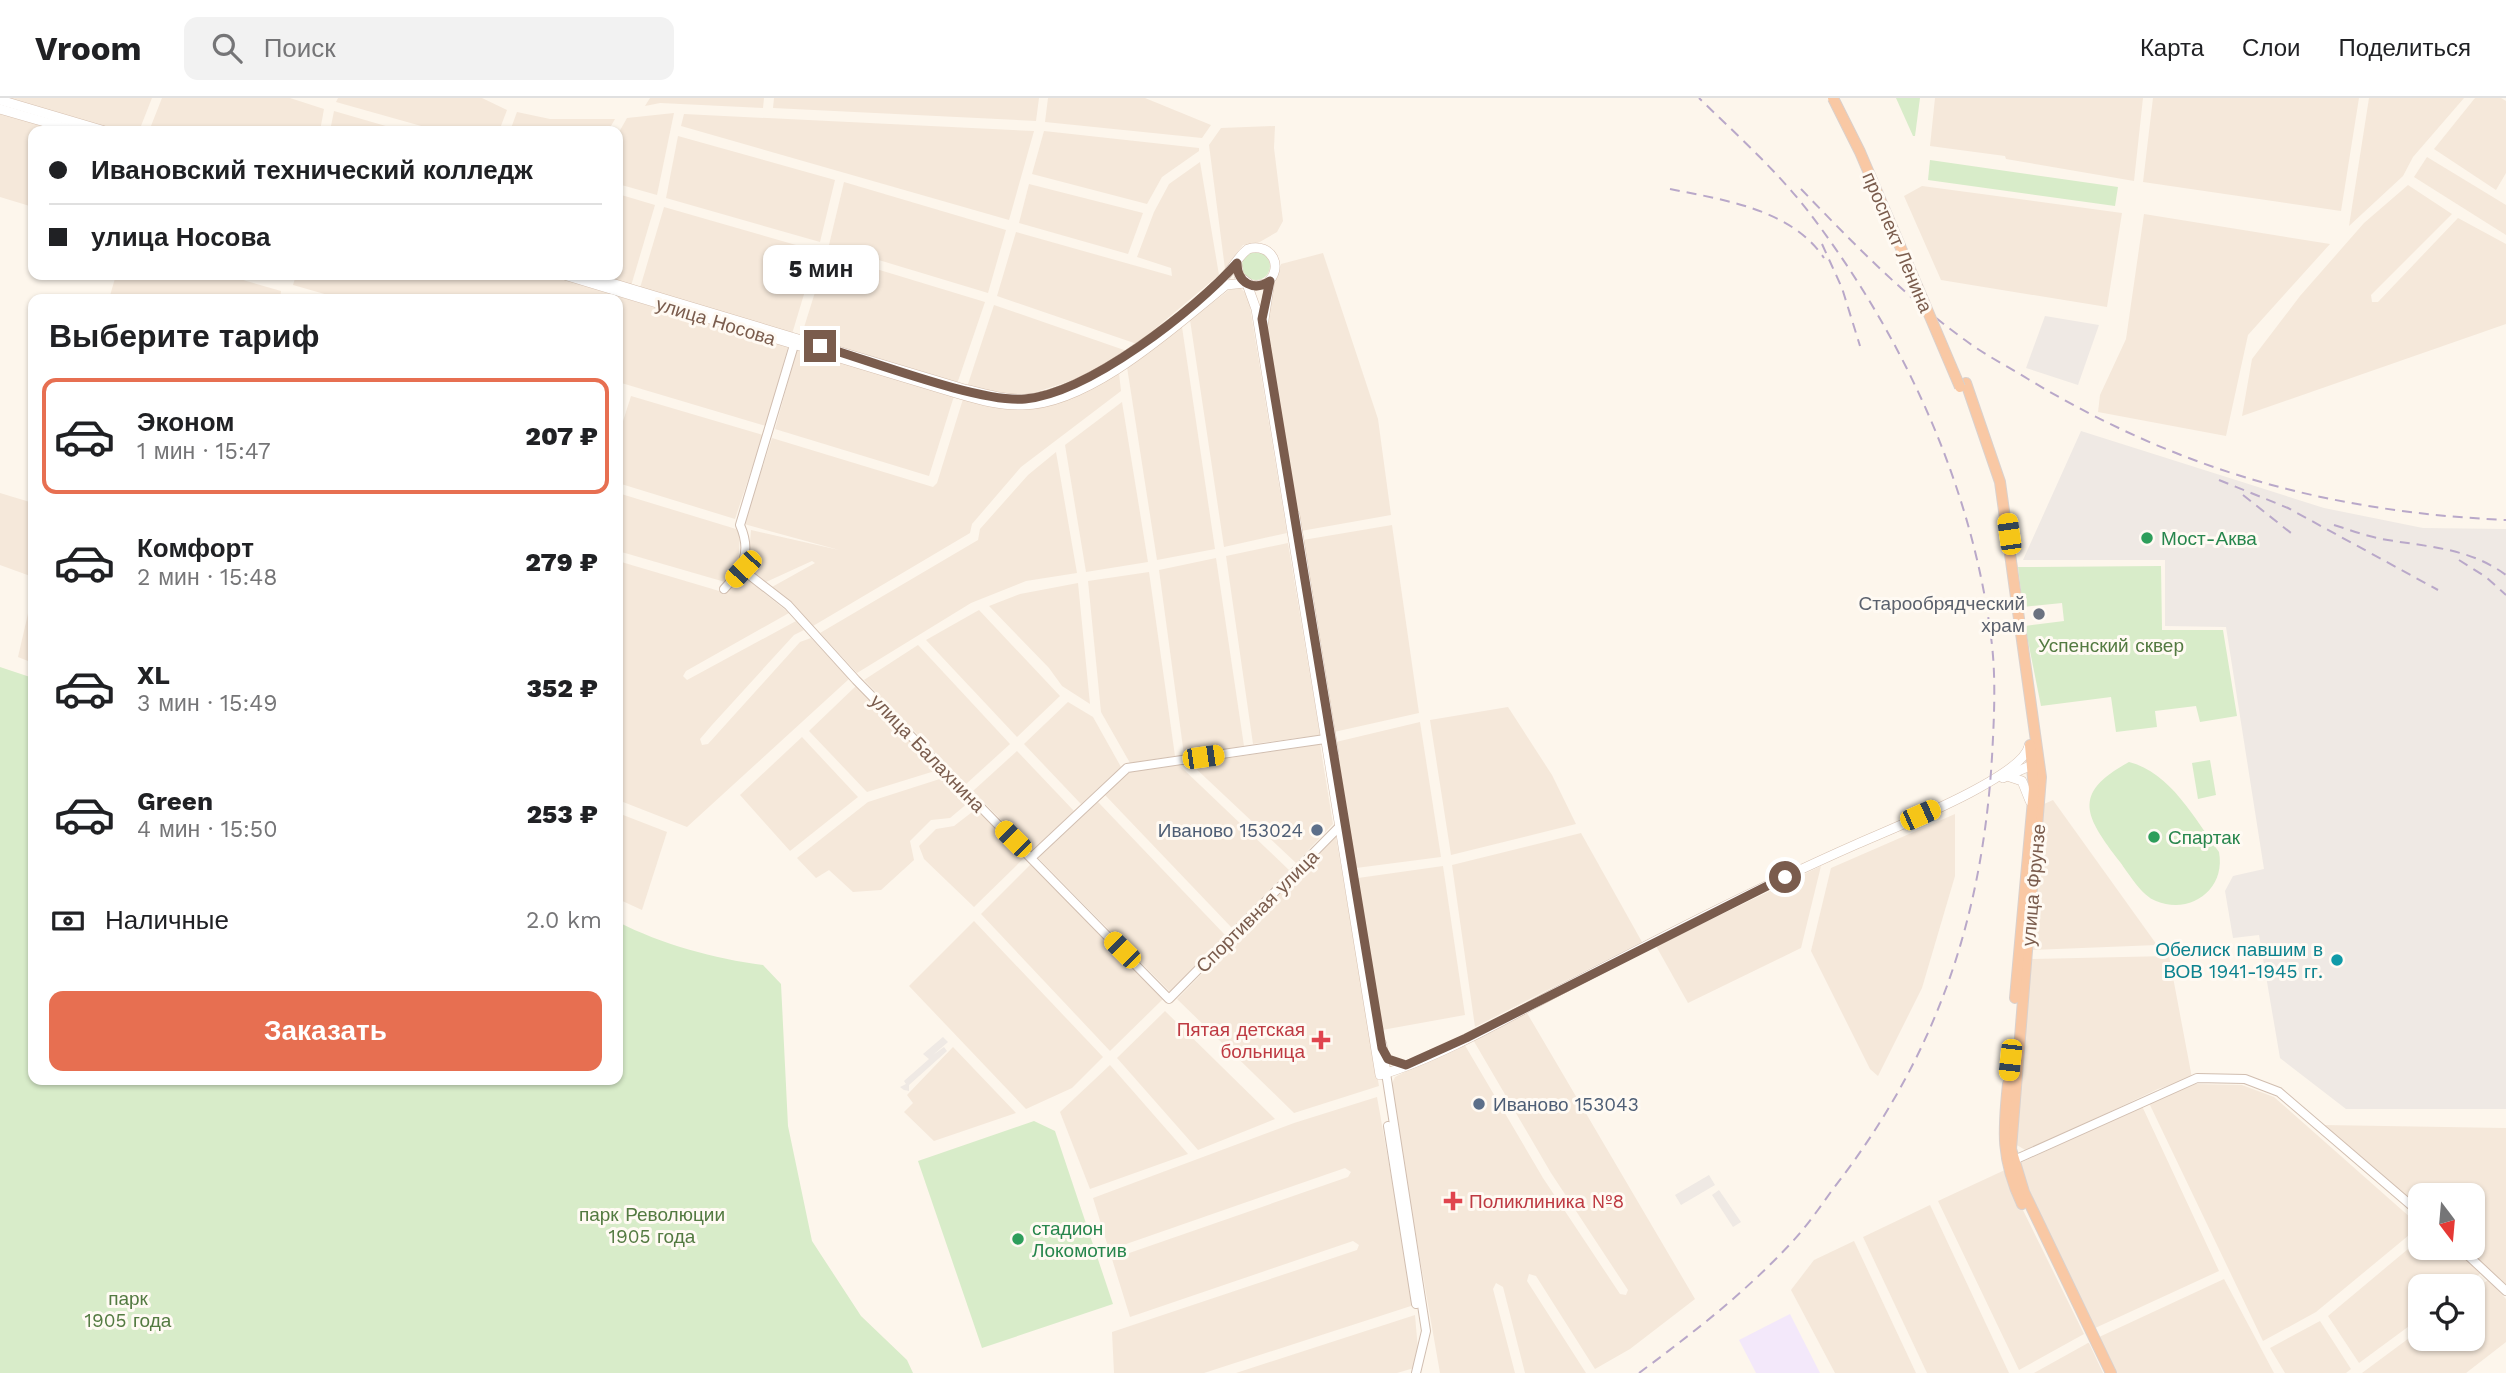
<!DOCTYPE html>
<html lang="ru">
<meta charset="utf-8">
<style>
:root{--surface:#fff;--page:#f2f2f2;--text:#202124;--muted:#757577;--line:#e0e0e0;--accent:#e76f51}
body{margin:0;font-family:"Work Sans",sans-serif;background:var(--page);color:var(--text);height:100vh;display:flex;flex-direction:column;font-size:26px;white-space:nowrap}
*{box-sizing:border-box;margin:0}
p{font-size:23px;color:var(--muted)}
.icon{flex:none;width:38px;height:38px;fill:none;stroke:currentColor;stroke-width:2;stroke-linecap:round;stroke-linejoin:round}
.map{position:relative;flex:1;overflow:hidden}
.panel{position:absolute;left:28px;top:196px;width:595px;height:791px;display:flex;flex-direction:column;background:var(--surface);border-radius:14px;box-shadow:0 2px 5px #0004}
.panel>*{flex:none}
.guide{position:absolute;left:28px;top:28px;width:595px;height:154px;border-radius:14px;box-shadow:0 2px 5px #0004;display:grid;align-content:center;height:154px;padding:0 21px;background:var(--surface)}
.needle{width:46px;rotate:164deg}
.buttons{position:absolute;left:2408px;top:1085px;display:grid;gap:14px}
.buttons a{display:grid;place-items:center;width:77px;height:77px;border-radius:14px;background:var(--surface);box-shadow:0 2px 5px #0004;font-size:35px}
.end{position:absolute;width:32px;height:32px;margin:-16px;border:9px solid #7a5c4d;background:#fff;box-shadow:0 0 0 4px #fff}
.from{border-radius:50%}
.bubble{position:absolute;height:49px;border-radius:14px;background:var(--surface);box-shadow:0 2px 5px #0004;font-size:23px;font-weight:800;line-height:49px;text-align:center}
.car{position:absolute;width:21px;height:42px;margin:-21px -10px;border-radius:9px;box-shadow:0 0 5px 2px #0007;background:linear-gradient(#f5c518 24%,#345 0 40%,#f5c518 0 76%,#345 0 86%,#f5c518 0)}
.guide b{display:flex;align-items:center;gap:24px;height:66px;font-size:26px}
.guide b+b{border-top:2px solid var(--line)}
.guide i{width:18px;height:18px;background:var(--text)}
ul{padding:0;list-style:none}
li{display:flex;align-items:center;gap:21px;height:116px;margin:0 14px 10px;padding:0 7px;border:4px solid transparent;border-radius:14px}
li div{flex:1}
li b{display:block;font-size:26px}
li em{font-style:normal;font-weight:800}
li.selected{border-color:var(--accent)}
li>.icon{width:63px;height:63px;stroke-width:1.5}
h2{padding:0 21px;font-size:32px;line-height:84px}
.pay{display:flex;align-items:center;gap:18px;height:77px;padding:0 21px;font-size:26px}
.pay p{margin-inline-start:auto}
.primary-button{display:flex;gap:14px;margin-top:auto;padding:14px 21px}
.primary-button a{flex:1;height:80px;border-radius:14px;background:var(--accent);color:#fff;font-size:28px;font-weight:800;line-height:80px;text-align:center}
header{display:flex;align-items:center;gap:42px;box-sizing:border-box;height:98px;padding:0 35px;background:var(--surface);border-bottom:2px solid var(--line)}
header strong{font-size:33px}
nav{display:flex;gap:38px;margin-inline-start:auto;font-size:24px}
.search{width:490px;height:63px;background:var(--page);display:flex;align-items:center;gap:18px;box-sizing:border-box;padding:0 24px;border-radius:14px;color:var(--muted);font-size:26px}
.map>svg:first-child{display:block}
.residential{fill:#f5e8da}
.industrial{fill:#efe9e4}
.education{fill:#f3e8fa}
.green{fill:#d8ecc9}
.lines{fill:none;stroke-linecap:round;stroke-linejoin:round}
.tertiary-casing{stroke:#d1beb0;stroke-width:10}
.secondary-casing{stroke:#d6c0b0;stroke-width:10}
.trunk-casing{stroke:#dad1cd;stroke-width:12}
.tertiary{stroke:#fff;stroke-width:8}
.secondary{stroke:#fff;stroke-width:9}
.trunk{stroke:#f9c8a4;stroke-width:10}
.rail{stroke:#b9a8c9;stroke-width:2;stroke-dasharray:10 7;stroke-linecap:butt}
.trunk-bridge-casing{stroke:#dad1cd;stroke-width:12;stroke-linecap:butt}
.trunk-bridge{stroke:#f9c8a4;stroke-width:10}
.route{stroke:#7a5c4d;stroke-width:9}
.leisure-dot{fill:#2e9e5b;stroke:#fffaf3;stroke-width:2.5}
.worship-dot{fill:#6b7280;stroke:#fffaf3;stroke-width:2.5}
.service-dot{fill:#5c6f8a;stroke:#fffaf3;stroke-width:2.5}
.culture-dot{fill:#0f9aa8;stroke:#fffaf3;stroke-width:2.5}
.health-dot{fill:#e0444e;stroke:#fffaf3;stroke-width:2.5}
.labels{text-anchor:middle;stroke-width:6;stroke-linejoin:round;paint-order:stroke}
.street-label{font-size:19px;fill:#7a5c4d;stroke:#fffaf3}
.leisure-label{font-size:19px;fill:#27864d;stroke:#fffaf3;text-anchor:start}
.worship-label{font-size:19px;fill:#5b616d;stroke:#fffaf3;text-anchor:end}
.park-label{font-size:19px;fill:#537a41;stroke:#fffaf3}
.service-label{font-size:19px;fill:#4e5e75;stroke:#fffaf3;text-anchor:end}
.culture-label{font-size:19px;fill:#0d838f;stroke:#fffaf3;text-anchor:end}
.health-label{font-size:19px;fill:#be3a42;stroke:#fffaf3;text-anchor:end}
</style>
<header>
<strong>Vroom</strong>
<div class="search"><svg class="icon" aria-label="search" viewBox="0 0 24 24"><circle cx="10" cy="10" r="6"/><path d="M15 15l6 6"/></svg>Поиск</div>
<nav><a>Карта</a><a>Слои</a><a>Поделиться</a></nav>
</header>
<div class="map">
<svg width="2506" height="1275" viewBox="0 0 2506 1275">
<rect width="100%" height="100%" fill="#fdf6ec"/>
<g class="residential">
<polygon points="3,0 152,0 139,33 114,33"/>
<polygon points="162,0 290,0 324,11 320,33 149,33"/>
<polygon points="338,0 482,0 507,12 499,33 439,33 336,4"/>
<polygon points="650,0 764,0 763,10 660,5 645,8"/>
<polygon points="774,0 1039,0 1036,23 773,10"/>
<polygon points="1048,0 1145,0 1211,27 1202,40 1045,24"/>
<polygon points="1935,0 2143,0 2134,83 2006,61 2005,58 1930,48"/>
<polygon points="2153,0 2359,0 2341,113 2143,84"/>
<polygon points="2369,0 2464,0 2413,59 2403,78 2349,128"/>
<polygon points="2475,0 2501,0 2506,3 2506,75 2496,92 2434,51"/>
<polygon points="334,13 403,33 330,33"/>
<polygon points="0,14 65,33 33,33 33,109 0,99"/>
<polygon points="517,14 550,21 615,21 608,33 510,33"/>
<polygon points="674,15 657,97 618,86 618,36 627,20"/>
<polygon points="684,16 1034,33 1009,122 681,28"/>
<polygon points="1275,28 1274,50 1283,123 1277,134 1258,145 1243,147 1225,171 1209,47 1221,30"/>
<polygon points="1044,33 1199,50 1199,53 1162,79 1147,106 1032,76"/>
<polygon points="678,38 835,82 820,144 666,100"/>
<polygon points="2427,59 2506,107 2506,137 2414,79"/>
<polygon points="1200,64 1219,177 1137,246 997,198 1016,134 1172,178 1171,170 1137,159 1154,114 1169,86"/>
<polygon points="844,84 1006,132 988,195 829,147"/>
<polygon points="1029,86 1143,115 1128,156 1019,125"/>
<polygon points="2408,87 2452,116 2371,197 2372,204 2378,204 2458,120 2506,146 2506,226 2242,318 2252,261 2300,198 2364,125"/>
<polygon points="1922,88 2122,115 2107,209 1941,182 1904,98"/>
<polygon points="618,96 655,107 631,188 596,177 618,177"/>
<polygon points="664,109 817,153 792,236 640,190"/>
<polygon points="2144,116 2330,146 2248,237 2226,338 2098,314 2100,297 2126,241"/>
<polygon points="1323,155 1378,321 1391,417 1301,433 1266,225 1267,211 1281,166"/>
<polygon points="827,156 985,204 957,286 801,239"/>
<polygon points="116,177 226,177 281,193 280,201 109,201"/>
<polygon points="296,177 546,177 788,249 766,328 618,284 618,201 342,201 293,187"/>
<polygon points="1240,190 1248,197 1287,435 1224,449 1190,222 1229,192"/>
<polygon points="994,207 1127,253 1095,275 1024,298 967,289"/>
<polygon points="1182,229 1215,451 1157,462 1127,269"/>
<polygon points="797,251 954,298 929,378 775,331"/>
<polygon points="1119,275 1121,293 1021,369 972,426 970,435 813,528 772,489 815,465 812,463 766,484 748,469 751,432 839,452 744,426 772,340 933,389 937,385 963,301 994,308"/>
<polygon points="631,298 763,337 735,421 618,385 618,339"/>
<polygon points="1122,304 1148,464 1086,474 1065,347"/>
<polygon points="1056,354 1077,475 1026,483 971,505 857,575 820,535 978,442 980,431 1028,377"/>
<polygon points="0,395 33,405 33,479 0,467"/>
<polygon points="618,395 736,431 740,436 738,470 725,484 618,453"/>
<polygon points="1392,427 1419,615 1334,634 1303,442"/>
<polygon points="1288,445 1320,637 1253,646 1226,458"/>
<polygon points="1216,460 1244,648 1184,657 1159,472"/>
<polygon points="618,463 726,495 743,478 789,515 686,573 683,578 687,582 796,523 804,532 794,537 712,627 700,641 702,647 708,646 800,544 811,540 849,581 687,729 618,702"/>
<polygon points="1149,474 1175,658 1130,665 1101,614 1088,483"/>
<polygon points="1078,485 1090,606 1062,588 1049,570 989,508 1020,496"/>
<polygon points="33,494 33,565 18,559"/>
<polygon points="979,512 1060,598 1017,639 926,542"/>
<polygon points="918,547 1010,646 966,686 864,582"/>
<polygon points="856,588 938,672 867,694 809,633"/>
<polygon points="1068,604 1093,619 1121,669 1081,706 1024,646"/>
<polygon points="1508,609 1552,677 1576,726 1451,757 1430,622"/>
<polygon points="1420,624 1441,759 1356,770 1336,644"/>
<polygon points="802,639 858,699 790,753 740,697"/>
<polygon points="1320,646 1333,726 1296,765 1191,666"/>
<polygon points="1017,653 1074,713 1031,753 973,693"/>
<polygon points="1179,667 1289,772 1232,830 1105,697 1130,674"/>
<polygon points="946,679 969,704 950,720 931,722 910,743 914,762 881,792 853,794 829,772 816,780 797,760 868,704"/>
<polygon points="2053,702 2157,847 2030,852 2044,706"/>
<polygon points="1098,704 1225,837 1170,894 1038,760"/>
<polygon points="976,711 1024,760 974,809 924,761 919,748 936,731 954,728"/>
<polygon points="618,715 667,734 642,812 618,801"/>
<polygon points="1955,716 1955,778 1922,890 1878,978 1870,971 1811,853 1831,770"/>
<polygon points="1581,735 1642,844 1475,929 1452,767"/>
<polygon points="1336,739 1379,988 1294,1015 1177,901"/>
<polygon points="1031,766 1163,901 1110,953 981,816"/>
<polygon points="1443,768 1465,917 1382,932 1358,780"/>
<polygon points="1821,768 1801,850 1688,905 1656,848"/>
<polygon points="974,823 1103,959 1072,990 1026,1011 909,888"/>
<polygon points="2169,858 2192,980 2158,991 2027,1053 2015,1046 2028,861"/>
<polygon points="1165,913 1275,1021 1198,1052 1117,960"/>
<polygon points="1527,915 1695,1201 1630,1251 1595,1271 1536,1178 1529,1176 1527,1183 1586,1275 1525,1275 1503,1189 1496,1185 1493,1191 1515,1275 1440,1275 1390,990 1395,979 1463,944 1543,1080 1620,1196 1626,1197 1628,1192 1551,1075 1472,940"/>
<polygon points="953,949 1016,1015 934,1043 904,1014 913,1005 907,997"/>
<polygon points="1110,967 1188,1056 1090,1091 1060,1014"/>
<polygon points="2195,986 2242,987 2274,999 2420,1128 2316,1214 2263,1243 2149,1005"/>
<polygon points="1377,999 1414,1207 1204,1275 1114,1275 1112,1234 1357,1152 1359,1147 1353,1143 1130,1219 1112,1161 1348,1079 1351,1074 1345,1070 1109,1152 1093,1100 1294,1025"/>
<polygon points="2142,1008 2219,1173 2093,1231 2016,1067"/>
<polygon points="2324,1027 2506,1030 2506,1187 2464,1150 2473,1150 2473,1097 2420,1097 2420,1111"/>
<polygon points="2007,1071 2016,1098 2084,1236 2019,1272 1938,1103"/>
<polygon points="1930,1107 2009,1275 1927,1275 1863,1139"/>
<polygon points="2420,1141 2420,1150 2452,1150 2481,1175 2463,1188 2420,1188 2420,1220 2359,1265 2328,1218"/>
<polygon points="1854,1143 1916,1275 1835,1275 1791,1192 1814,1162"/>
<polygon points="2224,1181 2274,1275 2113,1275 2097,1240"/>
<polygon points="2488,1182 2506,1201 2506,1244 2466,1275 2362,1275 2420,1232 2420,1241 2473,1241 2473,1193"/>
<polygon points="1415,1217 1418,1252 1414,1270 1397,1275 1236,1275"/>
<polygon points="2320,1223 2351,1271 2346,1275 2285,1275 2270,1250"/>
<polygon points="2089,1245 2103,1275 2034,1275 2088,1245"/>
</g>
<g class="industrial">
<polygon points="2045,218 2099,227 2078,287 2026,270"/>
<polygon points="2081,333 2324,410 2423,430 2506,431 2506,1011 2346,1011 2280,960 2259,837 2233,840 2225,793 2233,778 2264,771 2226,529 2165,528 2165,462 2023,462"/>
<polygon points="943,939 948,944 933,957 944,949 947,953 909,987 909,993 904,992 900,989 906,986 904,983 929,961 923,956"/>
<polygon points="1709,1077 1715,1087 1681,1107 1675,1097"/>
<polygon points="1719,1092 1741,1124 1733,1129 1712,1097"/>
</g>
<polygon class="education" points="1790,1216 1820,1275 1756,1275 1739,1242"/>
<g class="green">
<polygon points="1896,0 1920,0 1915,38 1913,38"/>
<polygon points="1930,62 2118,89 2115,108 1928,82"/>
<circle cx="1256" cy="168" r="14"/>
<polygon points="2161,468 2162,532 2223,532 2237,618 2200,624 2196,608 2155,613 2157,629 2116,634 2111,599 2041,608 2025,528 2064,523 2062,505 2023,509 2018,469"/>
<path d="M0,569l33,11v402h585v-158c43,22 97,37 145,43l18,19 7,142 24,115 49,75 46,44 6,13h-913z"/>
<polygon points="2210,662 2216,697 2198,701 2192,665"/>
<path d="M2129,664c41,10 66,57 90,90 7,38 -29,63 -63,49 -14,-5 -27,-27 -36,-39 -34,-45 -50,-68 9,-100z"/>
<polygon points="1034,1023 1055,1033 1113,1206 982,1250 918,1063"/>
</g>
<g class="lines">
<g class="tertiary-casing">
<g id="tertiary">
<polyline points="743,472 788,507 856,582 1169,901 1340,728"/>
<path d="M724,491c19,-20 28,-37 16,-64l54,-180"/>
<polyline points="1031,760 1127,670 1325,641"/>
<polyline points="1386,975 1426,1233 1416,1275"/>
<polyline points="1388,1028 1416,1206"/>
<polyline points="2012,1063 2197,980 2245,981 2279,994 2420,1115"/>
<polyline points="2460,1150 2506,1193"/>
</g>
</g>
<g class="secondary-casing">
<g id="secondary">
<polyline points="0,2 105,33"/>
<polyline points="0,11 76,33"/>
<path d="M564,177l395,119c21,6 42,12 64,11 68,-1 152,-79 203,-120l19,-2"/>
<path d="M585,177l376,113c20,5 43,12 64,11 59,-4 152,-77 195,-117 11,-10 17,-25 28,-33 24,-7 37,19 18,35l-14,2 -13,-10 -2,-13"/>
<path d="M1247,186l9,25 124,766c58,-17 127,-57 182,-86 97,-50 195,-101 295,-145 33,-15 165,-66 172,-98"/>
<polyline points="1263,228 1270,183"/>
<polyline points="1295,417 1334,656"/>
<polyline points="2010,679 2022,683 2030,703"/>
<polyline points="2003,680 2034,666"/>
<polyline points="1382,946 1386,975"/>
</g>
</g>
<g class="trunk-casing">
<g id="trunk">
<polyline points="1966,285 2000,384 2041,679 2011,1051 2024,1094 2111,1275"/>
<polyline points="2015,900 2034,691 2030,647"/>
<path d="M2008,986c-5,47 -7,75 14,120"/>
</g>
</g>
<use href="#tertiary" class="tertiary"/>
<use href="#secondary" class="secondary"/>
<use href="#trunk" class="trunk"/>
<g class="rail">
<path d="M1670,91c54,11 121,20 154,69"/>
<path d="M1801,91c51,53 104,108 164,151 20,15 42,26 63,39 152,92 301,133 478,141"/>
<polyline points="1822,146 1842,190 1860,248"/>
<polyline points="2219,382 2288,410 2438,492"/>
<polyline points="2243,397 2296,439"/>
<path d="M2334,427c16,5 32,11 48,14 44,8 86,8 124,36"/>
<polyline points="2459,462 2486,479 2506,497"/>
<path d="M1639,1275c54,-40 107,-81 153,-131 15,-16 28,-35 41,-53 102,-131 149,-267 159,-432 2,-37 4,-75 0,-112 -18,-157 -89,-310 -184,-434 -32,-41 -72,-77 -109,-113"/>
</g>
<g class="trunk-bridge-casing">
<polyline id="trunk-bridge" points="1833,0 1860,54 1960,289"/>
</g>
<use href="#trunk-bridge" class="trunk-bridge"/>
</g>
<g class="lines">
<path class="route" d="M820,248c49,14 159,57 205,53 64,-6 170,-89 212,-136 0,20 17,29 33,18l-8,38 120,729 6,11 18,6 60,-27 319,-161"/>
</g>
<g class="leisure-dot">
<circle cx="2147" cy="440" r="7"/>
<circle cx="2154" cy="739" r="7"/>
<circle cx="1018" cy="1141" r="7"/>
</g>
<circle class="worship-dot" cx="2039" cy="516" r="7"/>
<g class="service-dot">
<circle cx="1317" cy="732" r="7"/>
<circle cx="1479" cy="1006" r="7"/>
</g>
<circle class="culture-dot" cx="2337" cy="862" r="7"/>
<g class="health-dot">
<path d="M1317.5 931.5h7v7h7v7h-7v7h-7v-7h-7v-7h7z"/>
<path d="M1449.5 1092.5h7v7h7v7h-7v7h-7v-7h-7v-7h7z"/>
</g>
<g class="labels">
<g class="street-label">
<text transform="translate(1898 144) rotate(67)" y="7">проспект Ленина</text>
<text transform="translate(716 223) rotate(17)" y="7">улица Носова</text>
<text transform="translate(928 655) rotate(46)" y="7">улица Балахнина</text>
<text transform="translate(2033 787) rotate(-85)" y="7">улица Фрунзе</text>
<text transform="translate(1257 813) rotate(-45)" y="7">Спортивная улица</text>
</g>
<g class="leisure-label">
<text x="2161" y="447">Мост-Аква</text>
<text x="2168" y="746">Спартак</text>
<text x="1032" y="1137">стадион<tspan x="1032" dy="22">Локомотив</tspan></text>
</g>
<g class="worship-label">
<text x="2025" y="512">Старообрядческий<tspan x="2025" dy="22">храм</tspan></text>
</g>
<g class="park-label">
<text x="2111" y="554">Успенский сквер</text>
<text x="652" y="1123">парк Революции<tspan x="652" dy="22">1905 года</tspan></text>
<text x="128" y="1207">парк<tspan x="128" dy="22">1905 года</tspan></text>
</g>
<g class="service-label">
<text x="1303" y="739">Иваново 153024</text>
<text x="1493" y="1013" text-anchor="start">Иваново 153043</text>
</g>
<g class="culture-label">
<text x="2323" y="858">Обелиск павшим в<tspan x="2323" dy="22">ВОВ 1941-1945 гг.</tspan></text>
</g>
<g class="health-label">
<text x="1305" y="938">Пятая детская<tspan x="1305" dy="22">больница</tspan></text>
<text x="1469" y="1110" text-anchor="start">Поликлиника №8</text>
</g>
</g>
</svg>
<div class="buttons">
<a><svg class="needle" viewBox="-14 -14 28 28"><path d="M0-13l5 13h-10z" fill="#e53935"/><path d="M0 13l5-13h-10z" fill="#757577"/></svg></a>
<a><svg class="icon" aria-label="locate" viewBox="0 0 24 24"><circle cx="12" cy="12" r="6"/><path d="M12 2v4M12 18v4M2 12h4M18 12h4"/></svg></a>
</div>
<i class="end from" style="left:1785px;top:779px"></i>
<i class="end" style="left:820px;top:248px"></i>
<div class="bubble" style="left:763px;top:147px;width:116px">5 мин</div>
<i class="car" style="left:2009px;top:436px;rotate:352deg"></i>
<i class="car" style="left:743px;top:471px;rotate:223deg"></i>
<i class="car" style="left:1203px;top:659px;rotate:82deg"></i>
<i class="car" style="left:1920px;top:717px;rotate:66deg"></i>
<i class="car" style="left:1013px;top:741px;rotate:315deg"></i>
<i class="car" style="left:1122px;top:852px;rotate:315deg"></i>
<i class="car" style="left:2010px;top:962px;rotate:186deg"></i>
<div class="guide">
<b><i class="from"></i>Ивановский технический колледж</b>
<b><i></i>улица Носова</b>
</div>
<section class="panel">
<h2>Выберите тариф</h2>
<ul>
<li class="selected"><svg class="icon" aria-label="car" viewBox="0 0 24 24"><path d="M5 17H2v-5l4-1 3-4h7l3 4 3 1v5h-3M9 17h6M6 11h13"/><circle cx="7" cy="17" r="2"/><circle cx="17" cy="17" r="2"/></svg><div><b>Эконом</b><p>1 мин · 15:47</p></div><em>207 ₽</em></li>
<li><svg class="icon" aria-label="car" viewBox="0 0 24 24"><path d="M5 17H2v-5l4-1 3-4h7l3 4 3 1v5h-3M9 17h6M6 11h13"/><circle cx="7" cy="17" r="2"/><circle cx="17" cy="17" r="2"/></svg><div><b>Комфорт</b><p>2 мин · 15:48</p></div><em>279 ₽</em></li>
<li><svg class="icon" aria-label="car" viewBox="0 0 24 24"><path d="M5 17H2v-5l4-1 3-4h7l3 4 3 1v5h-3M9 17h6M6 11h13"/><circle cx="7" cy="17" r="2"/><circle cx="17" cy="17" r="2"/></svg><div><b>XL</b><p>3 мин · 15:49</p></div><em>352 ₽</em></li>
<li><svg class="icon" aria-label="car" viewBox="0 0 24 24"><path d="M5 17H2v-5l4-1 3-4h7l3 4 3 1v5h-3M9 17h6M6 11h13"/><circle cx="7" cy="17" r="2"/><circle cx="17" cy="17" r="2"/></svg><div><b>Green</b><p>4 мин · 15:50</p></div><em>253 ₽</em></li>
</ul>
<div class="pay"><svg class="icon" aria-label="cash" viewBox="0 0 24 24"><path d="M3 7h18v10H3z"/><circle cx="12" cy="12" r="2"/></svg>Наличные<p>2.0 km</p></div>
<div class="primary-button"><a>Заказать</a></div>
</section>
</div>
